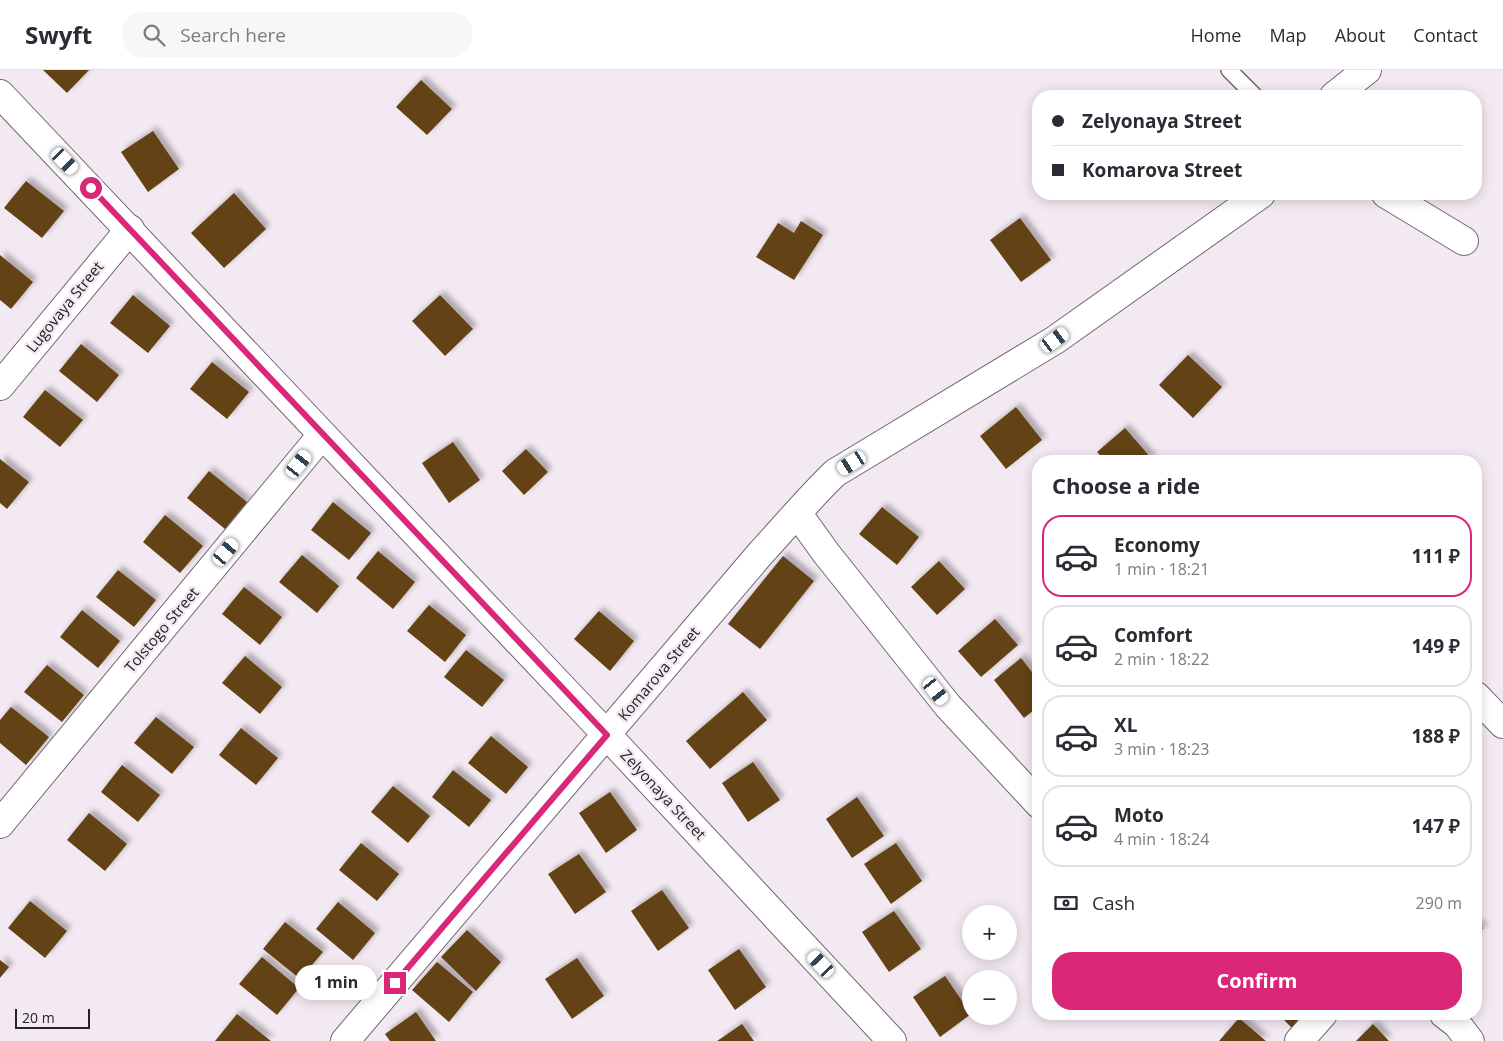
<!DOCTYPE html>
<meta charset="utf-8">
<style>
:root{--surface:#fff;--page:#f7f7f7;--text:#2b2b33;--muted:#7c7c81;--line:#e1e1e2;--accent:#db2777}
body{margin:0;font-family:"Open Sans",sans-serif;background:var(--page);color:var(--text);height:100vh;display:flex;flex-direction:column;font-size:19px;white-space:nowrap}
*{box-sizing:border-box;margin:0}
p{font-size:16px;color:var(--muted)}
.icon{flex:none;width:28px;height:28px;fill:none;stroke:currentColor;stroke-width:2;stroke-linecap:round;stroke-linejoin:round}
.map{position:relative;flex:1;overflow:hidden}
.side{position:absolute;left:1032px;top:385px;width:450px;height:565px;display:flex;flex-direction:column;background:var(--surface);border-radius:20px;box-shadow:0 2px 12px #0003}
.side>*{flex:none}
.guide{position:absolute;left:1032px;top:20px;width:450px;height:110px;border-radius:20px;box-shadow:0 2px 12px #0003;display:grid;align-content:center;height:110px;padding:0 20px;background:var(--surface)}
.buttons{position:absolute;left:962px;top:835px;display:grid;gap:10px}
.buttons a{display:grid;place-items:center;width:55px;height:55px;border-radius:50%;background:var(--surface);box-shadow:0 2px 12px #0003;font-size:25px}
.scale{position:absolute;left:15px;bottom:12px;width:75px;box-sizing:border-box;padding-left:5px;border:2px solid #262225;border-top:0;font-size:14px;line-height:18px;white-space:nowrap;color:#262225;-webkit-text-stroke:4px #f3e9f2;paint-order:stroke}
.end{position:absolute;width:22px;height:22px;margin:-11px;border:6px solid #db2777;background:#fff;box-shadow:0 0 0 2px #fff}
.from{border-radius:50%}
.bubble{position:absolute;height:35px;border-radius:18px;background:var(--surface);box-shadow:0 2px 12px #0003;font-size:16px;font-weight:700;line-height:35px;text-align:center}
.car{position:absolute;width:15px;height:30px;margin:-15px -8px;border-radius:6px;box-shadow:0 0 4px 1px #0007;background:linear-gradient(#fff 24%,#345 0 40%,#fff 0 76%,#345 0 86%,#fff 0)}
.guide b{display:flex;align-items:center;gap:18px;height:48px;font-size:19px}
.guide b+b{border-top:1px solid var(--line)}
.guide i{width:12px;height:12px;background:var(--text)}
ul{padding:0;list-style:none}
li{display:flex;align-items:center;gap:15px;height:82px;margin:0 10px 8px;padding:0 10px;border:2px solid var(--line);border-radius:20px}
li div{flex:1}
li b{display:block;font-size:19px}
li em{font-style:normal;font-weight:700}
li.current{border-color:var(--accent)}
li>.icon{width:45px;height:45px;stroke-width:1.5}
h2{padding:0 20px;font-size:22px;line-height:60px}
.pay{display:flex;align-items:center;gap:12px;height:55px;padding:0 20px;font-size:19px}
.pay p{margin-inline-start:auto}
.cta{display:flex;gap:10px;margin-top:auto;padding:10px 20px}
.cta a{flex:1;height:58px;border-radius:20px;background:var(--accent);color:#fff;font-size:20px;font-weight:700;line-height:58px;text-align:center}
header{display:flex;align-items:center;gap:30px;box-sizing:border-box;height:70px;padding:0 25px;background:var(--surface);border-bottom:1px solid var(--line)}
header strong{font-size:24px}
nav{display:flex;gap:28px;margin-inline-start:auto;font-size:18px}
.search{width:350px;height:45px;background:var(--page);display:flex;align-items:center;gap:12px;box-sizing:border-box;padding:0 18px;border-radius:20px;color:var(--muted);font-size:19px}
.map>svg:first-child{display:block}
.building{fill:#644214;filter:url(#shadow)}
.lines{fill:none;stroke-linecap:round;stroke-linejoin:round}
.service-casing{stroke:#70676f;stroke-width:18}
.minor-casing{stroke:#70676f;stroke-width:30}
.service{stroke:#fff;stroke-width:15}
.minor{stroke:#fff;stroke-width:28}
.route{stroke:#db2777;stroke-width:6}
.labels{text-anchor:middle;stroke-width:5;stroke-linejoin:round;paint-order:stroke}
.street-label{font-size:15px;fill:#262225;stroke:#f3e9f2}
</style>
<header>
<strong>Swyft</strong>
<div class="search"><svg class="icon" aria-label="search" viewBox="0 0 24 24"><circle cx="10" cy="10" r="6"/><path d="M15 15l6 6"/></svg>Search here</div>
<nav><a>Home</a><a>Map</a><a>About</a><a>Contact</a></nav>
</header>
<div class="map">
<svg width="1503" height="971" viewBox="0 0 1503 971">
<defs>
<filter id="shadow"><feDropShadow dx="4.5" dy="-4.5" stdDeviation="2.5" flood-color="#0004"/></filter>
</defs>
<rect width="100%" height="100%" fill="#f3e9f2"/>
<g class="building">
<polygon points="43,0 89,0 67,23"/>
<polygon points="421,10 452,39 427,65 396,37"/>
<polygon points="153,61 179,99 148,122 121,82"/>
<polygon points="26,111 64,141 42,168 4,138"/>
<polygon points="234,123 266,159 224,198 191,163"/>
<polygon points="1020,148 1051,190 1021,212 990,170"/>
<polygon points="801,151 823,165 794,210 756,187 778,153 794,163"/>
<polygon points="0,185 33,212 11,239 0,230"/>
<polygon points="133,225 170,256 148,283 110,253"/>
<polygon points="440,225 473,259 445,286 412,251"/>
<polygon points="81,274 119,305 97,332 59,301"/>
<polygon points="1188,285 1222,317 1193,348 1159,315"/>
<polygon points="212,292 249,322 227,349 190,319"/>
<polygon points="45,320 83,350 60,377 23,347"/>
<polygon points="1016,337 1042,370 1006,399 980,366"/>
<polygon points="1125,358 1152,389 1149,391 1105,391 1097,382"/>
<polygon points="453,372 480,410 449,433 422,393"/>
<polygon points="526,379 548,402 524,425 502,401"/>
<polygon points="0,389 29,412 7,439 0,433"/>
<polygon points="209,401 247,432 225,459 187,428"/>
<polygon points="333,432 371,463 349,490 311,460"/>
<polygon points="882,437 919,467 897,495 859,464"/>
<polygon points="165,445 203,476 180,503 143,472"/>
<polygon points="378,481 415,512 393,539 356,508"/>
<polygon points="302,485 339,516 317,543 279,512"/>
<polygon points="783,486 814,511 760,579 728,554"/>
<polygon points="939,491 965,519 937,545 911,517"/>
<polygon points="118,500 156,530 134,557 96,527"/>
<polygon points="244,517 282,547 260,575 222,544"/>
<polygon points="429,535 466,565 445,592 407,561"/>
<polygon points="82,540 120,571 98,598 60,567"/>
<polygon points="599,541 634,571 610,601 574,569"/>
<polygon points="995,549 1018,575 981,607 958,581"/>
<polygon points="466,580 504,610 482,637 444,607"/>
<polygon points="245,586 282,617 260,644 222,613"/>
<polygon points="1021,588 1039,611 1039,636 1024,648 994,610"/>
<polygon points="47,595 84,625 62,652 24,622"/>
<polygon points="743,622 767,650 710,699 686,671"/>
<polygon points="11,637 49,667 26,695 0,673 0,650"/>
<polygon points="156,647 194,677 172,704 134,673"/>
<polygon points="241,658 278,688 256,715 219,685"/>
<polygon points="491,666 528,697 506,724 468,693"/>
<polygon points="753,692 780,730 748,752 722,713"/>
<polygon points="122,695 160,725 138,752 101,722"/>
<polygon points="453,700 491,730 469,757 432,727"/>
<polygon points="393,716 430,746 408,773 371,742"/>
<polygon points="610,722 637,760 606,783 579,743"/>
<polygon points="857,727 884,766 852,788 826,749"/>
<polygon points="89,743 127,774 105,801 67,770"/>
<polygon points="361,773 399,804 377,831 339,800"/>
<polygon points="896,773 922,811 891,834 864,794"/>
<polygon points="579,784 606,822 575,844 548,804"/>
<polygon points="662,820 689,858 658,881 631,841"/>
<polygon points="30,831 67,861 45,888 8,858"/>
<polygon points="338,832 375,863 353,890 316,859"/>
<polygon points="894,841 921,879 889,902 862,862"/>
<polygon points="285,852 323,882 300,909 263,879"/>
<polygon points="1476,852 1483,858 1476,866"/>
<polygon points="467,860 501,892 476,921 441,887"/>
<polygon points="739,879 766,917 735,940 708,900"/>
<polygon points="262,887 299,918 277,945 239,914"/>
<polygon points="577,888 604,926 572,949 545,909"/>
<polygon points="0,890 9,897 0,908"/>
<polygon points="437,892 473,922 449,952 412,920"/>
<polygon points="945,906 971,944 940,967 913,927"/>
<polygon points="416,942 436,971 390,971 385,964"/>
<polygon points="237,944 271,971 215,971"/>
<polygon points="1278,944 1307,944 1292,958"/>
<polygon points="1239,948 1266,971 1219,971"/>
<polygon points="742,954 754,971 717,971"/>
<polygon points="1373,954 1389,971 1356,971"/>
</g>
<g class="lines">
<g class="service-casing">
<polyline id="service" points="1229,0 1255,26"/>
</g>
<g class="minor-casing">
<g id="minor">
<polyline points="0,24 607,665 892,971"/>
<polyline points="1334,26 1367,0"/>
<polyline points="1386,124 1464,171"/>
<polyline points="0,316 130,159"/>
<polyline points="798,444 826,483 948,636 1039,734"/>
<polyline points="1476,626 1503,654"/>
<polyline points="0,754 322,365"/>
<polyline points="1444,944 1457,954 1470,971"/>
<path d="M345,971l415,-487c25,-27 48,-55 75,-81l220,-133 206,-146"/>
<polyline points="1299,971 1323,944"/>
</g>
</g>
<use href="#service" class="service"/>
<use href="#minor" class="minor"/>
</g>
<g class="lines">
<polyline class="route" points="91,118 607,665 395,913"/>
</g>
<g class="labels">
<g class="street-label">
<text transform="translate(65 237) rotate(-51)" y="5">Lugovaya Street</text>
<text transform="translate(162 560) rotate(-50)" y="5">Tolstogo Street</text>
<text transform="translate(659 604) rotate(-50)" y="5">Komarova Street</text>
<text transform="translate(663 725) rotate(47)" y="5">Zelyonaya Street</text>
</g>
</g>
</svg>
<div class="buttons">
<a>+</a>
<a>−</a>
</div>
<div class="scale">20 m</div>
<i class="end from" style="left:91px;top:118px"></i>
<i class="end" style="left:395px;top:913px"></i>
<div class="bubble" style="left:295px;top:895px;width:82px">1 min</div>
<i class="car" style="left:65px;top:91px;rotate:136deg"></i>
<i class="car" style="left:1055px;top:270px;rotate:54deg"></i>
<i class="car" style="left:852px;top:393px;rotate:238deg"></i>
<i class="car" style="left:299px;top:394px;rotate:39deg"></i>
<i class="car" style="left:226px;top:482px;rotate:40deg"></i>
<i class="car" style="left:936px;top:621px;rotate:141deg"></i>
<i class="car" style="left:821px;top:894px;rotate:317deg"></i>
<div class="guide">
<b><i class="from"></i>Zelyonaya Street</b>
<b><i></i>Komarova Street</b>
</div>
<section class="side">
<h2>Choose a ride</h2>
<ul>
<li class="current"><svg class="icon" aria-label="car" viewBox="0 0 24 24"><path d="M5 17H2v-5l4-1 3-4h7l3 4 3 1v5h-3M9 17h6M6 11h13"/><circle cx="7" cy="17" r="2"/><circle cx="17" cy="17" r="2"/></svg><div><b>Economy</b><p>1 min · 18:21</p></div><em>111 ₽</em></li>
<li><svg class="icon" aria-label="car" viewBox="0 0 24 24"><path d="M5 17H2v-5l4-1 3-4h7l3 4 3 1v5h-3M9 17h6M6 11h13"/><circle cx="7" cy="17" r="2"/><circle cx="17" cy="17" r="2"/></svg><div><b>Comfort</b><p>2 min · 18:22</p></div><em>149 ₽</em></li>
<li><svg class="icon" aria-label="car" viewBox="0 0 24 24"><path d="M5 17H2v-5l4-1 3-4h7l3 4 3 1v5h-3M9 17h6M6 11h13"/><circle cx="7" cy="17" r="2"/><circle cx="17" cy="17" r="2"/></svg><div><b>XL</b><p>3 min · 18:23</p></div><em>188 ₽</em></li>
<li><svg class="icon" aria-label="car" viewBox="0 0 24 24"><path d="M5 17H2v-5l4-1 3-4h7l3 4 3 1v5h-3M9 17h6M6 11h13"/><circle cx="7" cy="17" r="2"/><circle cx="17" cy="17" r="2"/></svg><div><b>Moto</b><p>4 min · 18:24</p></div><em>147 ₽</em></li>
</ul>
<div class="pay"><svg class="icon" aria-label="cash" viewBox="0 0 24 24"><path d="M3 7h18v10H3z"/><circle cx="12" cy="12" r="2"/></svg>Cash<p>290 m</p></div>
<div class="cta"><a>Confirm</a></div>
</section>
</div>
